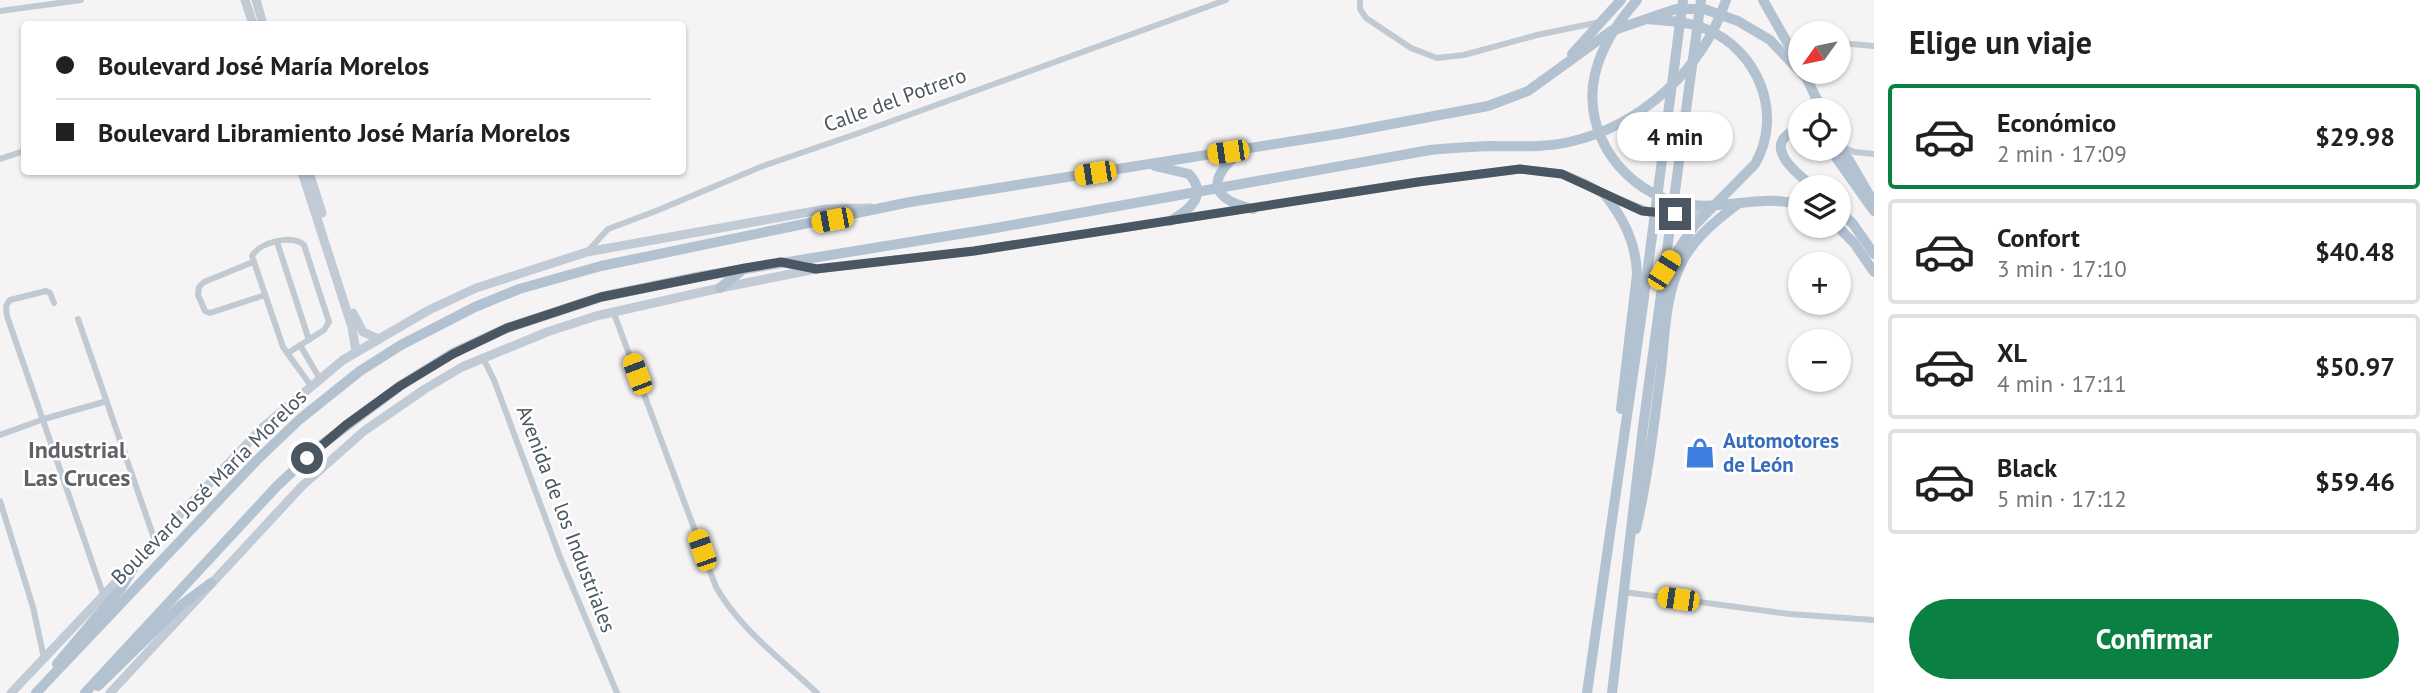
<!DOCTYPE html>
<html lang="es">
<meta charset="utf-8">
<style>
:root{--surface:#fff;--page:#f2f2f2;--text:#202124;--muted:#757577;--line:#e0e0e0;--accent:#0b8043}
body{margin:0;font-family:"PT Sans",sans-serif;background:var(--page);color:var(--text);height:100vh;display:flex;flex-direction:column;font-size:26px;white-space:nowrap}
*{box-sizing:border-box;margin:0}
p{font-size:23px;color:var(--muted)}
.icon{flex:none;width:38px;height:38px;fill:none;stroke:currentColor;stroke-width:2;stroke-linecap:round;stroke-linejoin:round}
.map{position:relative;flex:1;overflow:hidden}
.side{display:flex;flex-direction:column;background:var(--surface);width:560px}
.side>*{flex:none}
.top-card{position:absolute;left:21px;top:21px;width:665px;height:154px;border-radius:7px;box-shadow:0 2px 5px #0004;display:grid;align-content:center;height:154px;padding:0 35px;background:var(--surface)}
.needle{width:46px;rotate:237deg}
.fabs{position:absolute;left:1788px;top:21px;display:grid;gap:14px}
.fabs a{display:grid;place-items:center;width:63px;height:63px;border-radius:50%;background:var(--surface);box-shadow:0 2px 5px #0004;font-size:35px}
.end{position:absolute;width:32px;height:32px;margin:-16px;border:9px solid #4a5661;background:#fff;box-shadow:0 0 0 4px #fff}
.from{border-radius:50%}
.bubble{position:absolute;height:49px;border-radius:24px;background:var(--surface);box-shadow:0 2px 5px #0004;font-size:23px;font-weight:800;line-height:49px;text-align:center}
.car{position:absolute;width:21px;height:42px;margin:-21px -10px;border-radius:9px;box-shadow:0 0 5px 2px #0007;background:linear-gradient(#f5c518 24%,#345 0 40%,#f5c518 0 76%,#345 0 86%,#f5c518 0)}
.top-card b{display:flex;align-items:center;gap:24px;height:66px;font-size:26px}
.top-card b+b{border-top:2px solid var(--line)}
.top-card i{width:18px;height:18px;background:var(--text)}
ul{padding:0;list-style:none}
li{display:flex;align-items:center;gap:21px;height:105px;margin:0 14px 10px;padding:0 21px;border:4px solid var(--line);border-radius:7px}
li div{flex:1}
li b{display:block;font-size:26px}
li em{font-style:normal;font-weight:800}
li.active{border-color:var(--accent)}
li>.icon{width:63px;height:63px;stroke-width:1.5}
h2{padding:0 35px;font-size:32px;line-height:84px}
.button{display:flex;gap:14px;margin-top:auto;padding:14px 35px}
.button a{flex:1;height:80px;border-radius:42px;background:var(--accent);color:#fff;font-size:28px;font-weight:800;line-height:80px;text-align:center}
main{display:flex;flex:1;min-height:0}
.map>svg:first-child{display:block}
.lines{fill:none;stroke-linecap:round;stroke-linejoin:round}
.street{stroke:#c1cad2;stroke-width:6}
.secondary{stroke:#c1cbd6;stroke-width:9}
.primary{stroke:#b3c2d1;stroke-width:10}
.route{stroke:#4a5661;stroke-width:9}
.labels{text-anchor:middle;stroke-width:5;stroke-linejoin:round;paint-order:stroke}
.street-label{font-size:21px;fill:#4a5661;stroke:#fff}
.shop-label{font-size:21px;font-weight:bold;fill:#366cbe;stroke:#fff;text-anchor:start}
.quarter-label{font-size:24px;font-weight:bold;fill:#5f6368;stroke:#fff}
</style>
<main>
<div class="map">
<svg width="1874" height="693" viewBox="0 0 1874 693">
<rect width="100%" height="100%" fill="#f5f3f3"/>
<g class="lines">
<g class="street">
<polyline points="1360,0 1360,9 1366,18 1411,48 1437,58 1464,55 1537,35 1600,22"/>
<polyline points="0,11 81,0"/>
<polyline points="1839,43 1874,46"/>
<polyline points="1842,147 1855,152 1874,154"/>
<polyline points="0,159 24,151"/>
<polyline points="277,242 309,340"/>
<polyline points="587,252 608,229 656,211 763,166 859,133 1226,0"/>
<polyline points="253,262 204,282 199,287 198,295 205,311 210,313 265,295"/>
<polyline points="54,303 50,293 46,291 10,300 6,306 7,316 103,594"/>
<path d="M613,311l103,276c23,41 67,74 101,106"/>
<polyline points="78,319 155,541"/>
<polyline points="300,345 320,379"/>
<path d="M288,353l36,-23 5,-8 -25,-77c-12,-11 -44,-3 -52,11l31,91c9,13 19,26 28,39"/>
<polyline points="483,358 494,380 560,557 617,693"/>
<polyline points="0,435 44,419 107,401"/>
<polyline points="0,501 33,607 44,658"/>
<polyline points="1624,592 1790,614 1874,620"/>
</g>
<g class="secondary">
<polyline points="245,0 253,24"/>
<polyline points="256,0 263,24"/>
<polyline points="302,172 352,327 356,352"/>
<polyline points="309,172 322,213"/>
<polyline points="353,313 363,332 379,339"/>
<polyline points="11,693 262,428 343,360 429,310 476,288 587,252 826,209 871,208"/>
<polyline points="110,693 302,486 364,431 425,389 462,367 547,332 596,316 720,288 816,269 974,251 1417,182 1520,169 1562,174 1586,184 1605,195 1651,213 1692,214 1710,210"/>
</g>
<g class="primary">
<path d="M1637,0c-19,22 -35,45 -42,74 -14,60 30,119 89,130 39,7 78,-11 117,1"/>
<polyline points="1763,0 1801,67"/>
<path d="M1647,19c20,2 40,2 59,10 52,21 78,85 49,135l-60,61 -29,42"/>
<polyline points="1572,54 1621,0"/>
<polyline points="1805,75 1822,110"/>
<path d="M1801,128c-43,14 -7,44 13,59"/>
<polyline points="1839,143 1874,203"/>
<polyline points="1830,149 1874,211"/>
<path d="M1243,150c-34,26 -37,48 10,59"/>
<path d="M1155,166l34,8c20,22 -1,37 -19,47"/>
<path d="M1605,195c19,24 31,48 32,79l-16,135"/>
<polyline points="1839,210 1853,224 1874,254"/>
<polyline points="1837,226 1854,243 1874,272"/>
<polyline points="788,263 816,269"/>
<polyline points="720,288 741,271"/>
<path d="M1636,529c12,-52 18,-106 25,-159 4,-36 4,-77 22,-110 13,-24 35,-41 56,-57"/>
<polyline points="57,664 122,587 142,554"/>
<polyline points="98,686 180,606 211,583"/>
<polyline points="36,693 257,460 300,419 360,371 401,345 475,307 519,289 601,266 910,202 1338,134 1488,106 1528,91 1611,31 1676,9 1704,9 1738,21 1770,40 1807,79"/>
<path d="M85,693l192,-207 43,-40 80,-60 53,-33 54,-25 94,-31 101,-21 288,-47 440,-79c19,-2 39,-3 59,-4 27,0 54,2 80,-4 72,-16 134,-73 157,-142"/>
<polyline points="1587,693 1642,312 1683,0"/>
<polyline points="1612,693 1643,427 1701,0"/>
</g>
</g>
<g class="lines">
<polyline class="route" points="307,458 346,425 400,386 453,354 507,328 601,297 745,268 781,262 816,269 974,251 1418,182 1520,169 1562,174 1642,211 1675,214"/>
</g>
<defs>
<g id="shop-bare" transform="scale(2.415)"><path d="M-5-2.5h2.3a2.7 3.5 0 0 1 5.4 0H5L5.5 6h-11ZM-1.5-2.5h3a1.5 2.3 0 0 0-3 0Z" fill="#3f7fe0" stroke="#fff" stroke-width="2.5" paint-order="stroke"/></g>
</defs>
<g fill-rule="evenodd">
<use href="#shop-bare" x="1700" y="453"/>
</g>
<g class="labels">
<g class="street-label">
<text transform="translate(895 100) rotate(-20)" y="7">Calle del Potrero</text>
<text transform="translate(209 487) rotate(-45)" y="7">Boulevard José María Morelos</text>
<text transform="translate(566 519) rotate(69)" y="7">Avenida de los Industriales</text>
</g>
<g class="shop-label">
<text x="1723" y="448">Automotores<tspan x="1723" dy="24">de León</tspan></text>
</g>
<g class="quarter-label">
<text x="77" y="458">Industrial<tspan x="77" dy="28">Las Cruces</tspan></text>
</g>
</g>
</svg>
<div class="fabs">
<a><svg class="needle" viewBox="-14 -14 28 28"><path d="M0-13l5 13h-10z" fill="#e53935"/><path d="M0 13l5-13h-10z" fill="#757577"/></svg></a>
<a><svg class="icon" aria-label="locate" viewBox="0 0 24 24"><circle cx="12" cy="12" r="6"/><path d="M12 2v4M12 18v4M2 12h4M18 12h4"/></svg></a>
<a><svg class="icon" aria-label="layers" viewBox="0 0 24 24"><path d="M12 4l9 5-9 5-9-5zM3 14l9 5 9-5"/></svg></a>
<a>+</a>
<a>−</a>
</div>
<i class="end from" style="left:307px;top:458px"></i>
<i class="end" style="left:1675px;top:214px"></i>
<div class="bubble" style="left:1617px;top:112px;width:116px">4 min</div>
<i class="car" style="left:1228px;top:152px;rotate:262deg"></i>
<i class="car" style="left:1095px;top:173px;rotate:261deg"></i>
<i class="car" style="left:832px;top:220px;rotate:259deg"></i>
<i class="car" style="left:1664px;top:270px;rotate:32deg"></i>
<i class="car" style="left:637px;top:374px;rotate:339deg"></i>
<i class="car" style="left:702px;top:550px;rotate:341deg"></i>
<i class="car" style="left:1678px;top:599px;rotate:278deg"></i>
<div class="top-card">
<b><i class="from"></i>Boulevard José María Morelos</b>
<b><i></i>Boulevard Libramiento José María Morelos</b>
</div>
</div>
<section class="side">
<h2>Elige un viaje</h2>
<ul>
<li class="active"><svg class="icon" aria-label="car" viewBox="0 0 24 24"><path d="M5 17H2v-5l4-1 3-4h7l3 4 3 1v5h-3M9 17h6M6 11h13"/><circle cx="7" cy="17" r="2"/><circle cx="17" cy="17" r="2"/></svg><div><b>Económico</b><p>2 min · 17:09</p></div><em>$29.98</em></li>
<li><svg class="icon" aria-label="car" viewBox="0 0 24 24"><path d="M5 17H2v-5l4-1 3-4h7l3 4 3 1v5h-3M9 17h6M6 11h13"/><circle cx="7" cy="17" r="2"/><circle cx="17" cy="17" r="2"/></svg><div><b>Confort</b><p>3 min · 17:10</p></div><em>$40.48</em></li>
<li><svg class="icon" aria-label="car" viewBox="0 0 24 24"><path d="M5 17H2v-5l4-1 3-4h7l3 4 3 1v5h-3M9 17h6M6 11h13"/><circle cx="7" cy="17" r="2"/><circle cx="17" cy="17" r="2"/></svg><div><b>XL</b><p>4 min · 17:11</p></div><em>$50.97</em></li>
<li><svg class="icon" aria-label="car" viewBox="0 0 24 24"><path d="M5 17H2v-5l4-1 3-4h7l3 4 3 1v5h-3M9 17h6M6 11h13"/><circle cx="7" cy="17" r="2"/><circle cx="17" cy="17" r="2"/></svg><div><b>Black</b><p>5 min · 17:12</p></div><em>$59.46</em></li>
</ul>
<div class="button"><a>Confirmar</a></div>
</section>
</main>
